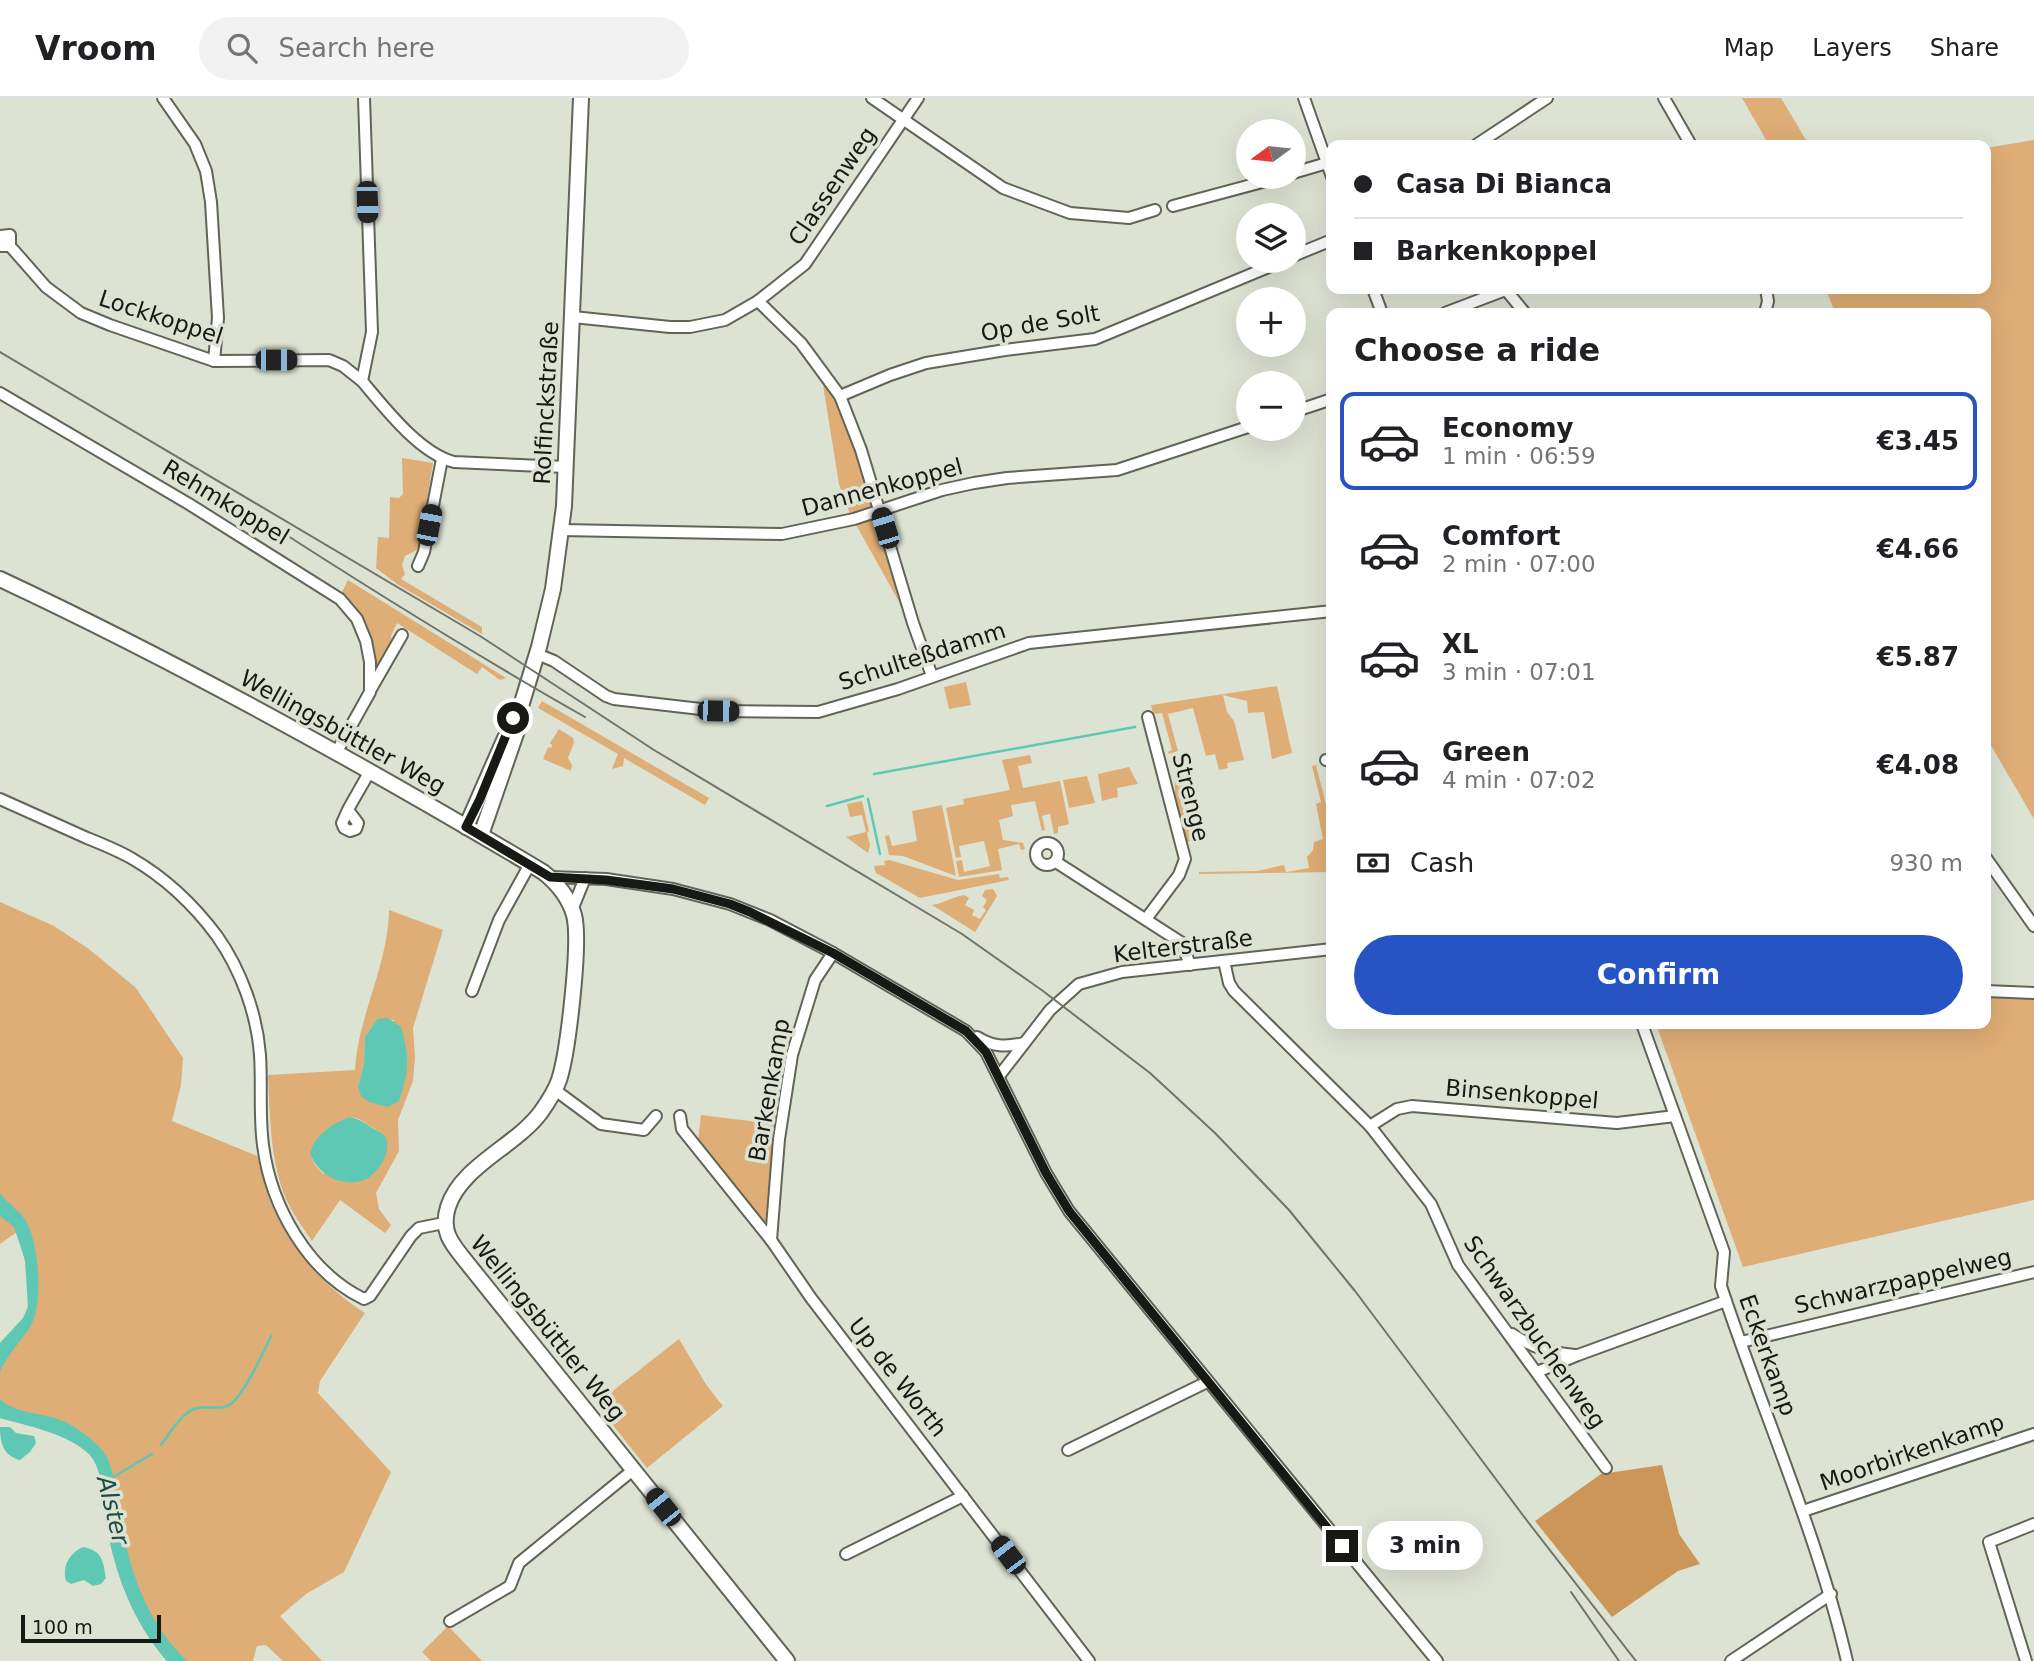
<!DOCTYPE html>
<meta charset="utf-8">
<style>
:root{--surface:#fff;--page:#f2f2f2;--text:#202124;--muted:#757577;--line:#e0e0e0;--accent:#2655c3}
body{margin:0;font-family:"DejaVu Sans",sans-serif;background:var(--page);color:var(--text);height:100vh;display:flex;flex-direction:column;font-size:26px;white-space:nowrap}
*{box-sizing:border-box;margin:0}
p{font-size:23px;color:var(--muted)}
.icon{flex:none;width:38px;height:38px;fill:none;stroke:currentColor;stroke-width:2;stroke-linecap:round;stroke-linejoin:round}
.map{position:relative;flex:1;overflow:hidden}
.drawer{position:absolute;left:1326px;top:210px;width:665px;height:721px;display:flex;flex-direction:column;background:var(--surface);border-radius:14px;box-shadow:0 7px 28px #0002}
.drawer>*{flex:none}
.banner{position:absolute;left:1326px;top:42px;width:665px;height:154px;border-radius:14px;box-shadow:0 7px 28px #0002;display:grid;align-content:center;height:154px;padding:0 28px;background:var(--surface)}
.needle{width:46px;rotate:255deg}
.tools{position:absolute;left:1236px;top:21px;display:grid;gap:14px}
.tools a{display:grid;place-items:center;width:70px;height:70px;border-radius:50%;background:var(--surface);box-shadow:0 7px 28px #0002;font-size:35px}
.scale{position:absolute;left:21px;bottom:18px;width:140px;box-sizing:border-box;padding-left:7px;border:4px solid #171914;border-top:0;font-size:19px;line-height:24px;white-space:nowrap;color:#171914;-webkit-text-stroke:5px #dde3d3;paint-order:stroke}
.end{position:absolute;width:32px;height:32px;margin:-16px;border:9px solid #171914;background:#fff;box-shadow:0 0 0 4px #fff}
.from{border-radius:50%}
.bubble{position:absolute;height:49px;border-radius:24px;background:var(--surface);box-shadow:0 7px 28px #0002;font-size:23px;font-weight:800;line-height:49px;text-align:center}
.car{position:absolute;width:21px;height:42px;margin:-21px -10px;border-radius:9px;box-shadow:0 0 5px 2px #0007;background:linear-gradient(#222 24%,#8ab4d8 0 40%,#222 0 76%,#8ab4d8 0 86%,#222 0)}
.banner b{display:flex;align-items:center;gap:24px;height:66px;font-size:26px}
.banner b+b{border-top:2px solid var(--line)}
.banner i{width:18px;height:18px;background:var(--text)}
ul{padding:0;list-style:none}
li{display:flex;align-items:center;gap:21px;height:98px;margin:0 14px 10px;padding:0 14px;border:4px solid transparent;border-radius:14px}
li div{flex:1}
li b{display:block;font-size:26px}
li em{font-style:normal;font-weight:800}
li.selected{border-color:var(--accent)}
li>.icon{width:63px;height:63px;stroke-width:1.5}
h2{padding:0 28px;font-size:32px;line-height:84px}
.pay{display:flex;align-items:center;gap:18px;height:77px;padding:0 28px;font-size:26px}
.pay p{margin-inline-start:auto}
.button{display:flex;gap:14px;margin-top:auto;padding:14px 28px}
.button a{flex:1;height:80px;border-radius:42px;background:var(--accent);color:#fff;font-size:28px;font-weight:800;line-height:80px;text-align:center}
header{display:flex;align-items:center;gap:42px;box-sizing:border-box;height:98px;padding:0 35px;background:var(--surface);border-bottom:2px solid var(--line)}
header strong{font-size:33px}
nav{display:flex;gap:38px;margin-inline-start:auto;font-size:24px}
.search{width:490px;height:63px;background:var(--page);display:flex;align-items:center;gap:18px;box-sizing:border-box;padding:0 24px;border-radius:38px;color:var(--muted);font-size:26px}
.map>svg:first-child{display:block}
.green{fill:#dfad76;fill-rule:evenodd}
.forest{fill:#cc9659}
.water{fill:#5fc8b5}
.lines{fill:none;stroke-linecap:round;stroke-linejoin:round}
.stream{stroke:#5fc8b5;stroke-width:2.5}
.minor-casing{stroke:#606558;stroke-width:14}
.secondary-casing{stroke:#606558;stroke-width:18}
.minor{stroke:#fff;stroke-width:10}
.secondary{stroke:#fff;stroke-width:14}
.tram{stroke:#70746a;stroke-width:2}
.route{stroke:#171914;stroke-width:9}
.labels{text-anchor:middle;stroke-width:7;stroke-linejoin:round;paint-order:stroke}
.street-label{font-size:23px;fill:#171914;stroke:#dde3d3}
.water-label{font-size:24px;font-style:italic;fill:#1e4c44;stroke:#dde3d3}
</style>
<header>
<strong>Vroom</strong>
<div class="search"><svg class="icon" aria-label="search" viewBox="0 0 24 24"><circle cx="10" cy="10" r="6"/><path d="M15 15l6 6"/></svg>Search here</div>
<nav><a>Map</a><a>Layers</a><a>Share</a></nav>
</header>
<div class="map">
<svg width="2034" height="1563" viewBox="0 0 2034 1563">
<rect width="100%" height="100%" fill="#dde3d3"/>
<g class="green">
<polygon points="1742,0 1781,0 1809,47 1769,47"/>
<polygon points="2034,42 2034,721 1986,639 1986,215 1835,215 1826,191 1986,191 1986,50"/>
<path d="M822,281c43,68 58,151 80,228l-52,-93 -11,-30z"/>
<polygon points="402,360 433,365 419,451 405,458 402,467 405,476 401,481 482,529 482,536 397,486 376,470 378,439 389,440 390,399 399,400 403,396"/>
<polygon points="348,482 506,580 500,582 482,569 477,576 397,525 391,538 393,548 375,579 371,552 341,496"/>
<polygon points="966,584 971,607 949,611 944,589"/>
<polygon points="1277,588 1292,655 1272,661 1264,614 1248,615 1247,603 1223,597 1227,614 1234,623 1244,662 1227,665 1228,670 1219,672 1215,656 1206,658 1193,610 1168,616 1178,653 1169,656 1168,654 1172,652 1162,615 1153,616 1151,607"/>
<polygon points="542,603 709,700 705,707 624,660 623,668 612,671 618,656 538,610"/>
<polygon points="559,631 573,640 574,645 568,660 572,667 571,673 543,661 548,649 551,650 552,647 550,645"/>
<polygon points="1030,657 1032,665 1018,668 1023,690 1060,683 1069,726 1058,729 1058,735 1054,736 1050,716 1042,718 1045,732 1042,733 1035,703 1011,707 1013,718 999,722 1003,742 1023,745 1025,751 1021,752 1019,746 998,751 1002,772 959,779 956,763 962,762 964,774 990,768 984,743 959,748 961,759 956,760 946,710 964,706 963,701 1010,692 1002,662"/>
<polygon points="1316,667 1332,730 1332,774 1199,776 1199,774 1257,773 1284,767 1286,774 1309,770 1307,759 1313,752 1314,744 1323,741 1316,706 1321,704 1312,668"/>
<polygon points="1129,669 1138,686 1117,690 1118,699 1102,703 1098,676"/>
<polygon points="1183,676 1198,733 1189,735 1191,743 1187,744 1175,700 1175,678"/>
<polygon points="1087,678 1095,705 1069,710 1063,682"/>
<polygon points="862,703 869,733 867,735 870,747 868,755 846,739 866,734 862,717 850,719 847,706"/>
<polygon points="942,707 956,778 903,758 889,757 885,738 889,737 892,748 917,743 912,713"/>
<polygon points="889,762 958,782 999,776 1000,780 1008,779 1009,782 920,800 876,775 874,768 885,767 884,763"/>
<path d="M993,791l4,7 -22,36 -43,-27c12,-2 20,-8 32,-10l5,3 -4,7 9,5 -2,5 8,4 6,-9 -3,-3 4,-7 -5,-4 3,-6z"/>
<path d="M0,804l54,24 35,23 47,39 47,70 -2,27 -9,36 85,35c5,15 8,32 14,47 18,44 54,85 94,110l-45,68 -2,12 73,79 -47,100 -38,22 -26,22 42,45h-39l-17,-16 -9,1 -4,15h-86c-28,-32 -46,-73 -56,-114 -6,-25 -5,-76 -22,-93 -22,-21 -61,-28 -89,-36v-75c8,-7 17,-15 23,-24 13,-21 1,-65 -6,-87l-17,12z"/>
<path d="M389,812l54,20 -30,98 2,29 -2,24 -15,39 1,31 -23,42 3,16 12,16 -6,8 -45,-33 -28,41c-9,-13 -19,-27 -26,-42 -16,-39 -16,-82 -18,-124l87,-5c3,-54 33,-104 34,-160zM377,921l17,1 -36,67 6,-24 1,-26zM350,1019l9,2 25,16 -61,39c-4,-5 -11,-11 -12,-19 -2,-14 27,-33 39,-38z"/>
<polygon points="1986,896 2034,902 2034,1102 1743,1169 1656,926 1986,926"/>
<polygon points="701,1017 774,1026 769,1123 761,1124 698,1044"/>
<polygon points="679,1241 707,1288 723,1308 647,1370 596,1306"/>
<polygon points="448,1528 482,1563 431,1563 422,1554"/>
</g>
<polygon class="forest" points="1662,1367 1679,1436 1700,1466 1678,1473 1612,1519 1535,1423 1601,1376"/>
<g class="water">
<path d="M388,920l13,9c9,31 8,44 -2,74l-11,6 -19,-5 -8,-6 -3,-9 6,-24 1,-26 12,-18z"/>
<path d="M350,1019c10,2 16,7 24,12 3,2 7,3 10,6 11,13 -7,41 -20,45 -21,8 -46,-5 -54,-26 4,-19 23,-31 40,-37z"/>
<path d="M0,1095c7,10 20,18 26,28 13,22 18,84 4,106 -10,16 -22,26 -30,45v-29l23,-25 5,-11 -3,-47 -11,-33 -14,-11z"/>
<path d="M0,1301c16,16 46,13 65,23 13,6 29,18 38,29 12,15 12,44 16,62 10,55 27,109 68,148h-20c-29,-33 -46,-72 -56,-114 -6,-24 -5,-76 -22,-93 -22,-21 -61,-28 -89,-36z"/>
<path d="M0,1329h10l6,6 18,3 2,7 -6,9 -10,8c-17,-4 -20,-18 -20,-33z"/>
<path d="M83,1449c20,4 20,14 23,31l-5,6 -8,2 -9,-6 -13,4 -5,-3c-4,-16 4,-28 17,-34z"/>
</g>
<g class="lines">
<g class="stream">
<polyline points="874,676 1135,629"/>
<polyline points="868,701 880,756"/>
<polyline points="827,708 863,698"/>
<polyline points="2021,900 2034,901"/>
<path d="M161,1347c8,-11 20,-31 33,-36 12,-5 28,3 38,-6 14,-12 31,-50 39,-67"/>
<polyline points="110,1381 152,1356"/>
</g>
<g class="minor-casing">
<g id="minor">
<polyline points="163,0 195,46 206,73 211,104 218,220 214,263"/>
<path d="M364,0l8,234 -10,49c22,26 57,72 92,81l112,5"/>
<polyline points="872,0 1003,90 1070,115 1129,120 1155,112"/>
<polyline points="1304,0 1332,79"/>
<polyline points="1664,0 1691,47"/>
<polyline points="1476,47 1547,0"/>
<polyline points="1293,75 1327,65"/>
<polyline points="1173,108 1281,79"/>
<polyline points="10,148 0,148 0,138 10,137 10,148 46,189 81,215 110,227 214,263 329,262 343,268 362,283"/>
<polyline points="1293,158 1332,142"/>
<polyline points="1373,191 1382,215"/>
<polyline points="1506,192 1525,215"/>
<polyline points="758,203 801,245 840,298 861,352 913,525 932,578"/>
<polyline points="1445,215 1508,191"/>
<polyline points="1765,215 1768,203 1766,191"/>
<polyline points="573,219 670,229 690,229 725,222 758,203 805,166 918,0"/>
<polyline points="0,295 189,406 340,501 357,521 366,543 370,564 370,594 336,655"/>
<polyline points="840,298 890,277 926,265 1005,252 1095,241 1283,163"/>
<polyline points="1293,314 1332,301"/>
<polyline points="561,432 782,436 854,421 942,392 974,385 1007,380 1117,372 1248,329"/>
<polyline points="418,468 424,454 442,361"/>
<polyline points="537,556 554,563 606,598 614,601 718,613 818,614 898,591 1029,545 1332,513"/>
<polyline points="371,591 402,537"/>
<polyline points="1326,662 1332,663"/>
<path d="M0,701c29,13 58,26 87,39 15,6 30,12 44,20 33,19 63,47 86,78 24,34 40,78 43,119 2,30 -1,61 3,90 8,62 45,127 101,154l6,-3 41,-60 8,-8 25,-5"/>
<path d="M348,712l10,13 -2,6 -6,2 -6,-3 -2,-5c3,-6 5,-12 8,-17l20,-35"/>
<circle cx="1047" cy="756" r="11"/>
<polyline points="1986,760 2034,828"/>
<polyline points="1056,764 1182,845 1190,867"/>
<polyline points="550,779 606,781 673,791 730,806 770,822 833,855 966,933 986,954 1046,1075 1069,1113 1437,1563"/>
<polyline points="572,812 585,780"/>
<polyline points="1146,821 1179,777 1185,761 1148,619"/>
<polyline points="1224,863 1229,885 1234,893 1370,1028 1431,1106 1458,1167 1606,1370"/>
<polyline points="472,893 499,822 530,766"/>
<polyline points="1986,893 2034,895"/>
<path d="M1642,926l82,228 -3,34c41,125 96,246 126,375"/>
<path d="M977,939c16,10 28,10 47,6"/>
<polyline points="999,978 1050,912 1079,886 1122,874 1332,851"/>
<polyline points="555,992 601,1026 644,1032 656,1018"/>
<polyline points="680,1018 682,1031 771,1142 811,1200 1089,1563"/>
<polyline points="1370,1028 1397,1011 1412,1008 1617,1025 1675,1018"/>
<polyline points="771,1142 779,1041 792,957 815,882 833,855"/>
<path d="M1512,1236c21,14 39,19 63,21"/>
<polyline points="1741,1244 2034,1174"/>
<polyline points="1537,1274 1578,1257 1726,1203"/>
<polyline points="1068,1352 1207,1284"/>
<polyline points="1803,1413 2034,1336"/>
<polyline points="846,1456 963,1398"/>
<polyline points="450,1523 510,1488 519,1465 633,1372"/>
<polyline points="1731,1563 1831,1496"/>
<polyline points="2026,1563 1989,1444 2034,1426"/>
</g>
</g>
<g class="secondary-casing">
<g id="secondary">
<path d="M0,481c186,87 367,188 543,293 14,11 26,26 31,43 7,26 -6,138 -15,165 -4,12 -11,22 -18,32 -25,34 -80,54 -93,95 -8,26 5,38 20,57l319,397"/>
<polyline points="466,729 505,640"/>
<polyline points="481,737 520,624 521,608 539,549 553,491 564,408 581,0"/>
</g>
</g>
<use href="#minor" class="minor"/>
<use href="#secondary" class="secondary"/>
<g class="tram">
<polyline points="0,254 480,538 654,652 962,836 1043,893 1150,975 1215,1035 1289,1112 1355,1193 1528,1424 1636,1563"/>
<path d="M257,418c108,70 217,138 328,201"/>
<polyline points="1571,1494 1619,1563"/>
</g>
</g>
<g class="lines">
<polyline class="route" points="513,620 480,701 466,729 550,779 606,782 673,791 730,806 750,814 833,855 966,933 986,954 1046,1075 1069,1113 1342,1448"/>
</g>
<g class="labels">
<g class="street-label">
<text transform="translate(832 88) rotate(-56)" y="8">Classenweg</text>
<text transform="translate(161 219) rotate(18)" y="8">Lockkoppel</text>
<text transform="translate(1040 225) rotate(-10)" y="8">Op de Solt</text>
<text transform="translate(546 305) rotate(-87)" y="8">Rolfinckstraße</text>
<text transform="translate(882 389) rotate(-15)" y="8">Dannenkoppel</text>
<text transform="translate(226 404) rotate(31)" y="8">Rehmkoppel</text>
<text transform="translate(922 558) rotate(-18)" y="8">Schulteßdamm</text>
<text transform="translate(343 634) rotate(29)" y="8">Wellingsbüttler Weg</text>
<text transform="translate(1191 699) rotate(76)" y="8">Strenge</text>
<text transform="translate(1183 848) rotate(-7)" y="8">Kelterstraße</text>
<text transform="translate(769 992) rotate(-80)" y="8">Barkenkamp</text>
<text transform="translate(1522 996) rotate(5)" y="8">Binsenkoppel</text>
<text transform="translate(1903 1183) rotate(-13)" y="8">Schwarzpappelweg</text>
<text transform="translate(548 1230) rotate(51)" y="8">Wellingsbüttler Weg</text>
<text transform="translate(1535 1234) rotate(55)" y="8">Schwarzbuchenweg</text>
<text transform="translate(1768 1257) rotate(70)" y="8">Eckerkamp</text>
<text transform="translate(898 1279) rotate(52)" y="8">Up de Worth</text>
<text transform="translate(1912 1354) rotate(-19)" y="8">Moorbirkenkamp</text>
</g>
<g class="water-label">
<text transform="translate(113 1412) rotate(76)" y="8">Alster</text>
</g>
</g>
</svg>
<div class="tools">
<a><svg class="needle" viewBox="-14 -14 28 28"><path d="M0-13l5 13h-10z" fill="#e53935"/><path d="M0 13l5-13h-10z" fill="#757577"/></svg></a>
<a><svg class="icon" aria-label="layers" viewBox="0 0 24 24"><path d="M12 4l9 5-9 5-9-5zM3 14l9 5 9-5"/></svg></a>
<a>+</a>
<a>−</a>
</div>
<div class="scale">100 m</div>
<i class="end from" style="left:513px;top:620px"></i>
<i class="end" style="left:1342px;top:1448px"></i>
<div class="bubble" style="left:1367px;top:1423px;width:116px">3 min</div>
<i class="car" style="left:367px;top:104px;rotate:178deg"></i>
<i class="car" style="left:276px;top:262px;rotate:90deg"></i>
<i class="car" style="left:429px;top:427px;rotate:11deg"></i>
<i class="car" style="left:885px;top:430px;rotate:343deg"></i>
<i class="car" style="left:718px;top:613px;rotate:91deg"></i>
<i class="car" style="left:663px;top:1409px;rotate:321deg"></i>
<i class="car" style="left:1008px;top:1457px;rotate:323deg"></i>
<div class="banner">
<b><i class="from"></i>Casa Di Bianca</b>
<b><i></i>Barkenkoppel</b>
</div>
<section class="drawer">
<h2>Choose a ride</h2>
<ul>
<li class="selected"><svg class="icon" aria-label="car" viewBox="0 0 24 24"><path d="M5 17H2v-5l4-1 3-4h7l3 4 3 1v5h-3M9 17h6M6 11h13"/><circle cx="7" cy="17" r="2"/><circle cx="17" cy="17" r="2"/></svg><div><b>Economy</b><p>1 min · 06:59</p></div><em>€3.45</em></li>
<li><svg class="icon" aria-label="car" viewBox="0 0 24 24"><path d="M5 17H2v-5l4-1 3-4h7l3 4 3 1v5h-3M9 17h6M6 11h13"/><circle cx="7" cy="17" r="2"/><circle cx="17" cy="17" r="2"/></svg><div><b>Comfort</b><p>2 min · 07:00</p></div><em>€4.66</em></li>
<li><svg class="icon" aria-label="car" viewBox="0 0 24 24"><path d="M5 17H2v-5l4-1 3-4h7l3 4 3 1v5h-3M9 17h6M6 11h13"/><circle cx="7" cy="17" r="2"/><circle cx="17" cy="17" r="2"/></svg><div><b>XL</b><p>3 min · 07:01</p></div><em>€5.87</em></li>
<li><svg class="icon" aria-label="car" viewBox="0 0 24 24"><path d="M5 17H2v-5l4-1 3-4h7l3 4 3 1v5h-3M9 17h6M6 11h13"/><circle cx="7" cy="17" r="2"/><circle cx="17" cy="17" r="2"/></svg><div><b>Green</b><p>4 min · 07:02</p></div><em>€4.08</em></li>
</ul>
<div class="pay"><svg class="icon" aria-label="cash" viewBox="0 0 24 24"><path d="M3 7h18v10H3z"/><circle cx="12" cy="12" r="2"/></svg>Cash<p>930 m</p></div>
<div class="button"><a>Confirm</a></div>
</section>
</div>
